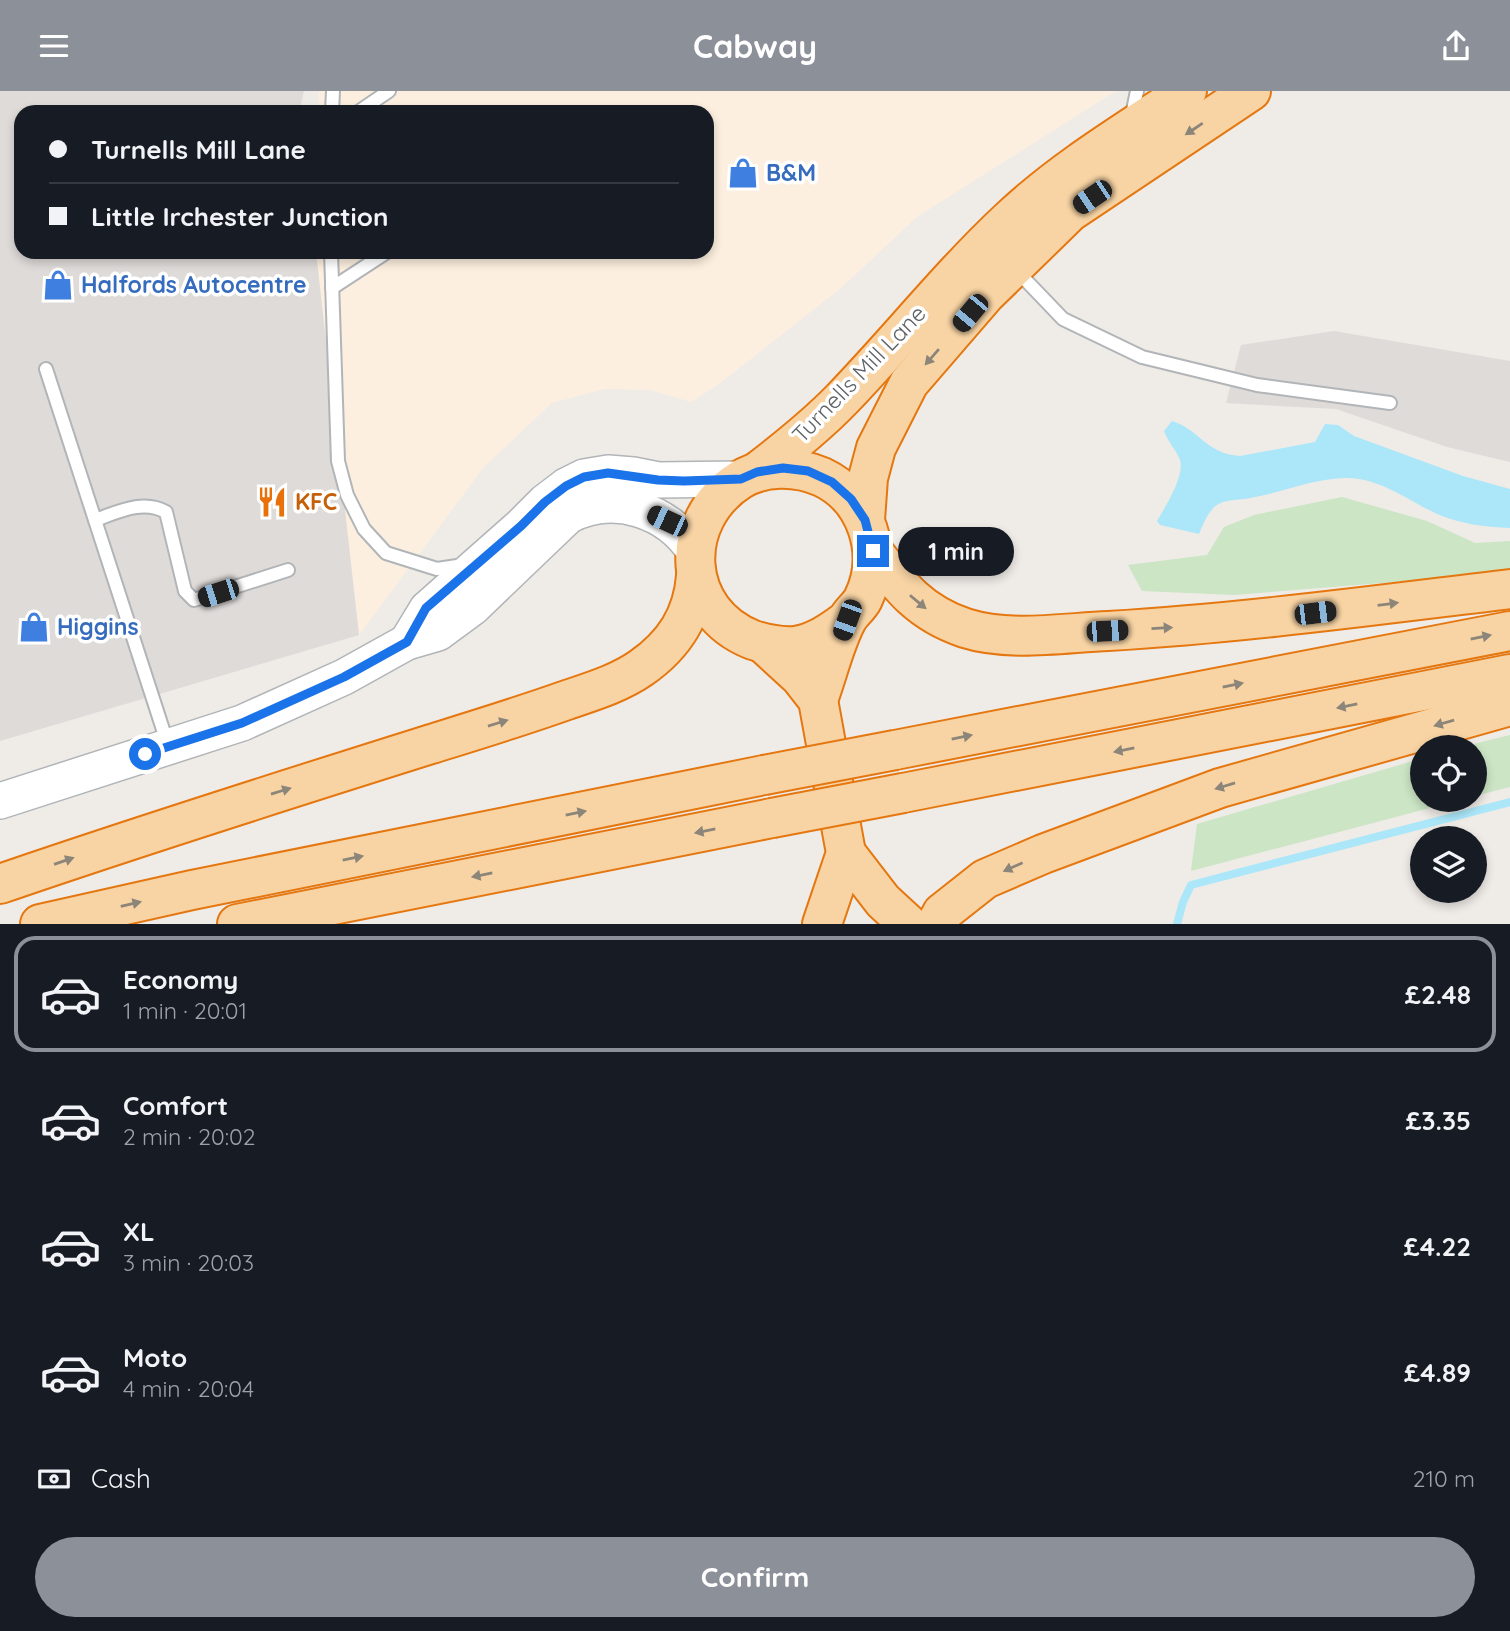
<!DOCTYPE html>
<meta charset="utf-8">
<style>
:root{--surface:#171b24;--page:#20242c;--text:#f1f3f6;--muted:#9ea1a6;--line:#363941;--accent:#8c9099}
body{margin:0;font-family:Quicksand,sans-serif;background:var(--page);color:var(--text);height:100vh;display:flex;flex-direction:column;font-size:26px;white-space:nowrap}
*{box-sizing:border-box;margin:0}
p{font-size:23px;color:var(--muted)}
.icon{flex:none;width:38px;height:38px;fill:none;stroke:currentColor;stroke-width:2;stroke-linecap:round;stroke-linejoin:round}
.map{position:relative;height:833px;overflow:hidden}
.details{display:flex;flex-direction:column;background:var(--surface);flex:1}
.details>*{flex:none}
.hud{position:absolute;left:14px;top:14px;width:700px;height:154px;border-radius:21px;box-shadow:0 4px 10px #0003;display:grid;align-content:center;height:154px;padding:0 35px;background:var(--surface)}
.buttons{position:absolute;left:1410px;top:644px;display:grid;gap:14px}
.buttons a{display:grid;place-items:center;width:77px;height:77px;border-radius:50%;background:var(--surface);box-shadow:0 4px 10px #0003;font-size:35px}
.end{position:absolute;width:32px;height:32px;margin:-16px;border:9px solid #1a73e8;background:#fff;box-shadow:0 0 0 4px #fff}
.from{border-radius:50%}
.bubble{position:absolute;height:49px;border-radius:24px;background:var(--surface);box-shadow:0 4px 10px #0003;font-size:23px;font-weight:700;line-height:49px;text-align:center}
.car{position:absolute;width:21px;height:42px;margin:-21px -10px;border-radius:9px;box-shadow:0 0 5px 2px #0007;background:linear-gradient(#222 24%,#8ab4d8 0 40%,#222 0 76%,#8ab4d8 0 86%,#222 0)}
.hud b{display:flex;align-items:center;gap:24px;height:66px;font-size:26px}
.hud b+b{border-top:2px solid var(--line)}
.hud i{width:18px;height:18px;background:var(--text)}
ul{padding:12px 0 0;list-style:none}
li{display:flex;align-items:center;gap:21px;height:116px;margin:0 14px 10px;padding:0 21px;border:4px solid transparent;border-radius:21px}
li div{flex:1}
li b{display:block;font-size:26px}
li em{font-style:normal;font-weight:700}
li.selected{border-color:var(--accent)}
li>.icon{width:63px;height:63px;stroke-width:1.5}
.pay{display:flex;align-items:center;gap:18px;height:77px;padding:0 35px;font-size:26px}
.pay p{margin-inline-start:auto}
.cta{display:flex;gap:14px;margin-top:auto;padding:14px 35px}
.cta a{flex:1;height:80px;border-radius:42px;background:var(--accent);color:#fff;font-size:28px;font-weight:700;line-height:80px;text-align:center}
header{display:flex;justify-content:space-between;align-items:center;height:91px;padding:0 35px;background:var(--accent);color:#fff;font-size:32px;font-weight:700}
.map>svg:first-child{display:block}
.commercial{fill:#fcefdf}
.industrial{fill:#dedbd9}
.green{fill:#cbe5c5}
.water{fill:#ace7f9}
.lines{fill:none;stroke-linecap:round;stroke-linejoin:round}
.stream{stroke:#ace7f9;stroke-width:8}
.service-casing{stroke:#b2b5b8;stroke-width:16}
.secondary-casing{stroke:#b1b5b8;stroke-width:38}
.trunk-casing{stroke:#e57710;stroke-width:42}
.service{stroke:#fff;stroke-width:12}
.secondary{stroke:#fff;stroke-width:35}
.trunk{stroke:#f8d4a4;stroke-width:38}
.trunk-bridge-casing{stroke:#e57710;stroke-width:42;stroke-linecap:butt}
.trunk-bridge{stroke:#f8d4a4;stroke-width:38}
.oneway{fill:#8c8579}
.route{stroke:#1a73e8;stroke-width:9}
.labels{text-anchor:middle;stroke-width:7;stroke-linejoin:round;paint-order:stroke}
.shop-label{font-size:23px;font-weight:bold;fill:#366cbe;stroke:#fff;text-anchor:start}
.street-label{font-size:23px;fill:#5e6366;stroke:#fff}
.food-label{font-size:23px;font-weight:bold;fill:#c56008;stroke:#fff;text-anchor:start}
</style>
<header><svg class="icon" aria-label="menu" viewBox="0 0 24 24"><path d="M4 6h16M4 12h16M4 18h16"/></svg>Cabway<svg class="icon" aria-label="share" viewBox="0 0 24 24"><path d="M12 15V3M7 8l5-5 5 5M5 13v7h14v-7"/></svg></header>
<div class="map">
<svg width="1510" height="833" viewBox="0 0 1510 833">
<rect width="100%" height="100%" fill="#efebe7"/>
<polygon class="commercial" points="319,0 1116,0 917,126 840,198 719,293 691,311 650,299 605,298 552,312 484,376 359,544 316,161 707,161 707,21 318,21"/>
<g class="industrial">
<polygon points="0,0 304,0 299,21 21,21 21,161 316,161 359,544 0,650"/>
<polygon points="1334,240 1510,270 1510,371 1447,356 1336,318 1226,312 1241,254"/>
</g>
<g class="green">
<polygon points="1342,406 1427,430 1475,452 1510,450 1510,479 1457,486 1234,504 1142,500 1128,474 1207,464 1224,436 1254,424"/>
<polygon points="1510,644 1510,696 1475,705 1475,656 1461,656"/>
<polygon points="1423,667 1423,709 1460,709 1191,780 1197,733"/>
</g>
<path class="water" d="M1172,330c27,8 34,33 68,35l75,-14 10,-18 13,1 16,11 109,40 47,13v39c-26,-1 -49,-4 -73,-14 -30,-14 -58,-37 -93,-36 -29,1 -56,12 -84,18 -38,9 -44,-4 -61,38l-39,-9 -3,-4c8,-14 28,-45 23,-61 -4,-10 -12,-18 -16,-29z"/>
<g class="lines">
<polyline class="stream" points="1177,833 1183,811 1191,794 1510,711"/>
<g class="service-casing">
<g id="service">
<polyline points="332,21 333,0"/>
<polyline points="358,21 389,0"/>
<polyline points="1132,24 1137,0"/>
<polyline points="331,161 338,370 347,404 364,438 386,462 437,478 464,474"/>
<polyline points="1015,178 1063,228 1142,266 1257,294 1390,312"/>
<polyline points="332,197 387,161"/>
<polyline points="46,278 168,654"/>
<path d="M95,429c23,-8 48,-21 71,-8l19,79 9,9 94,-30"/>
</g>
</g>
<g class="secondary-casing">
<g id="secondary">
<polyline points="407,551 427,518 521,435 545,411 566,395 584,386 608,382 633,384 658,389 741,388"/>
<path d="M0,710l242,-78 102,-46 63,-35 31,-9 34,-25 96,-92c46,-24 100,-6 127,36"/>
</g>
</g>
<g class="trunk-casing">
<g id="trunk">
<path d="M757,381c30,-23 59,-46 85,-73 57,-59 108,-124 168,-180 53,-50 117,-88 177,-128"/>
<polyline points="865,429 868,387 876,357 909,292 985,204 1070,121 1251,0"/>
<path d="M873,460c27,36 47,62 92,77 44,14 97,5 143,3 135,-8 268,-26 402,-42"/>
<polyline points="764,553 800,586 818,609 846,762 822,833"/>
<path d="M818,609c9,-24 17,-58 29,-80 4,-8 12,-13 16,-21 22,-45 4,-101 -41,-122 -25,-11 -58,-12 -82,3 -64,41 -59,132 13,160 13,4 29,7 42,6 20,-3 36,-14 52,-26"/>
<polyline points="895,659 1510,540"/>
<polyline points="903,702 1510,583"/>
<polyline points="846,762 883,810 908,833"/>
<path d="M0,793c142,-49 285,-94 428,-139 45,-14 91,-28 136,-44 26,-9 54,-17 77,-33 33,-23 52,-52 55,-92"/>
<polyline points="40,833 192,799 764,684"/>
<polyline points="237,833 772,727"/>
<polyline points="936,833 942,822 985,788 1043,763 1220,697 1510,615"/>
</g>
</g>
<use href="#service" class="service"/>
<use href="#secondary" class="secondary"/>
<use href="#trunk" class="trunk"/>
<g class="trunk-bridge-casing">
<g id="trunk-bridge">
<polyline points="764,684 895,659"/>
<polyline points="772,727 903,702"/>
</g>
</g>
<use href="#trunk-bridge" class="trunk-bridge"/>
</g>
<defs><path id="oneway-solid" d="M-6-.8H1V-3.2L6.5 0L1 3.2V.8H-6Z" transform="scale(1.75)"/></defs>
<g class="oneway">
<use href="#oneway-solid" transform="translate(1194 38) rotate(146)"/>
<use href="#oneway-solid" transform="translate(932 266) rotate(131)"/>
<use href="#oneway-solid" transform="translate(918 511) rotate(40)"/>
<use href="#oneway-solid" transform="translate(1388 513) rotate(-7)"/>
<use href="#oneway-solid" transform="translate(1162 537) rotate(-3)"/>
<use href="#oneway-solid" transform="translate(1481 546) rotate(-11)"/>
<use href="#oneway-solid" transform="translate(1233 594) rotate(-11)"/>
<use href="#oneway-solid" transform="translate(1347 615) rotate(169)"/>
<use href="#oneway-solid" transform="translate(498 632) rotate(-17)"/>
<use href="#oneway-solid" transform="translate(1444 632) rotate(164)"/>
<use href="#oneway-solid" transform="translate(962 646) rotate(-11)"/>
<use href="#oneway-solid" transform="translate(1124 659) rotate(169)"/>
<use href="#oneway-solid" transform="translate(1225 695) rotate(163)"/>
<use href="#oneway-solid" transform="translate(281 700) rotate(-17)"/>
<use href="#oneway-solid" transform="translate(576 722) rotate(-11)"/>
<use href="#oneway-solid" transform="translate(705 740) rotate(169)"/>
<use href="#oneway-solid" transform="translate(353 767) rotate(-11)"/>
<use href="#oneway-solid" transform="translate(64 770) rotate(-19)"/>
<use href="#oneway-solid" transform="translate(1013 776) rotate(156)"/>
<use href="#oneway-solid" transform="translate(482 784) rotate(169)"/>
<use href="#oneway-solid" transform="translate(131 813) rotate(-13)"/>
</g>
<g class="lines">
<polyline class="route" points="145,663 242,632 344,586 407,551 426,517 521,435 545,411 566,395 584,386 608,382 658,389 684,390 741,388 757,381 783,377 808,380 832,391 851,408 865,429 873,460"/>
</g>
<defs>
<g id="shop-bare" transform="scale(2.415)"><path d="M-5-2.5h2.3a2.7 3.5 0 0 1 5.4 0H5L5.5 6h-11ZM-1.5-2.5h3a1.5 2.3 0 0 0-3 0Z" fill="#3f7fe0" stroke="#fff" stroke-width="2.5" paint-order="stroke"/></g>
<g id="restaurant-bare" transform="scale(2.415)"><path d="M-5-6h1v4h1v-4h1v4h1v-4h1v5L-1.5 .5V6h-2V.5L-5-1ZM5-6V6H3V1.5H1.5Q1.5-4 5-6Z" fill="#e8710a" stroke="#fff" stroke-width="2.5" paint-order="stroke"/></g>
</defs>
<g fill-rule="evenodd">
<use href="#shop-bare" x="743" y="82"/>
<use href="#shop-bare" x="58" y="194"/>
<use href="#restaurant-bare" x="272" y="411"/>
<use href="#shop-bare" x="34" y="536"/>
</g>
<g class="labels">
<g class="shop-label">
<text x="766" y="90">B&amp;M</text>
<text x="81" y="202">Halfords Autocentre</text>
<text x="57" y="544">Higgins</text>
</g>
<g class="street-label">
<text transform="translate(859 283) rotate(-46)" y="8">Turnells Mill Lane</text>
</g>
<g class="food-label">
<text x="295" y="419">KFC</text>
</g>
</g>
</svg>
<div class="buttons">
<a><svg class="icon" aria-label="locate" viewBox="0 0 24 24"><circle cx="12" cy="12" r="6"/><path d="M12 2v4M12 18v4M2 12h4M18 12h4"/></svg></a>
<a><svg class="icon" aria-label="layers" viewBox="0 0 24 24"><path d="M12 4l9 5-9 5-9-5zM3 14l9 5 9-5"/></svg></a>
</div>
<i class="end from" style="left:145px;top:663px"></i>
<i class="end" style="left:873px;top:460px"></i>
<div class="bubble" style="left:898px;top:436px;width:116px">1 min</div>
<i class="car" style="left:1092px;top:106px;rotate:236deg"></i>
<i class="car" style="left:970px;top:222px;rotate:220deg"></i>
<i class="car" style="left:667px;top:430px;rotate:295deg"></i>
<i class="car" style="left:218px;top:502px;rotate:252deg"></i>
<i class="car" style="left:1315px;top:522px;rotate:83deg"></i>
<i class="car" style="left:847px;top:529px;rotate:200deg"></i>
<i class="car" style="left:1107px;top:540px;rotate:87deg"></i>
<div class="hud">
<b><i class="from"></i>Turnells Mill Lane</b>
<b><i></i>Little Irchester Junction</b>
</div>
</div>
<section class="details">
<ul>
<li class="selected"><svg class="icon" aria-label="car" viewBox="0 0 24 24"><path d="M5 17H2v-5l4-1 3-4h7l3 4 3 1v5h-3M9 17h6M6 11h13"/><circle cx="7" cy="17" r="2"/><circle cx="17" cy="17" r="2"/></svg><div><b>Economy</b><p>1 min · 20:01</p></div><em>£2.48</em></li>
<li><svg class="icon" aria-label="car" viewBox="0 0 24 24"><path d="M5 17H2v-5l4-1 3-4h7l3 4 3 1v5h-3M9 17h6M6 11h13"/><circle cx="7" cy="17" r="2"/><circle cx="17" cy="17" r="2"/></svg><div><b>Comfort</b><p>2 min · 20:02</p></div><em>£3.35</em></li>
<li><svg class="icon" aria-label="car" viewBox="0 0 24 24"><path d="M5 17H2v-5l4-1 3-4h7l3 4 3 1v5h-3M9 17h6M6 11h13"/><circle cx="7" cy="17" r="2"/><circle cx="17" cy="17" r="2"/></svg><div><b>XL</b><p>3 min · 20:03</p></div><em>£4.22</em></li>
<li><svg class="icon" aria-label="car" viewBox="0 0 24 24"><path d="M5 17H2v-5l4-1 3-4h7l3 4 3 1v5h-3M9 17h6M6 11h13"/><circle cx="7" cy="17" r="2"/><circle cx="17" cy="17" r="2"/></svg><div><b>Moto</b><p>4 min · 20:04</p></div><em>£4.89</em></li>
</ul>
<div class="pay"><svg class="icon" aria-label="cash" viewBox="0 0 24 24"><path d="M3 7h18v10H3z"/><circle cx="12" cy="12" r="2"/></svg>Cash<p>210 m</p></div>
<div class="cta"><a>Confirm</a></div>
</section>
